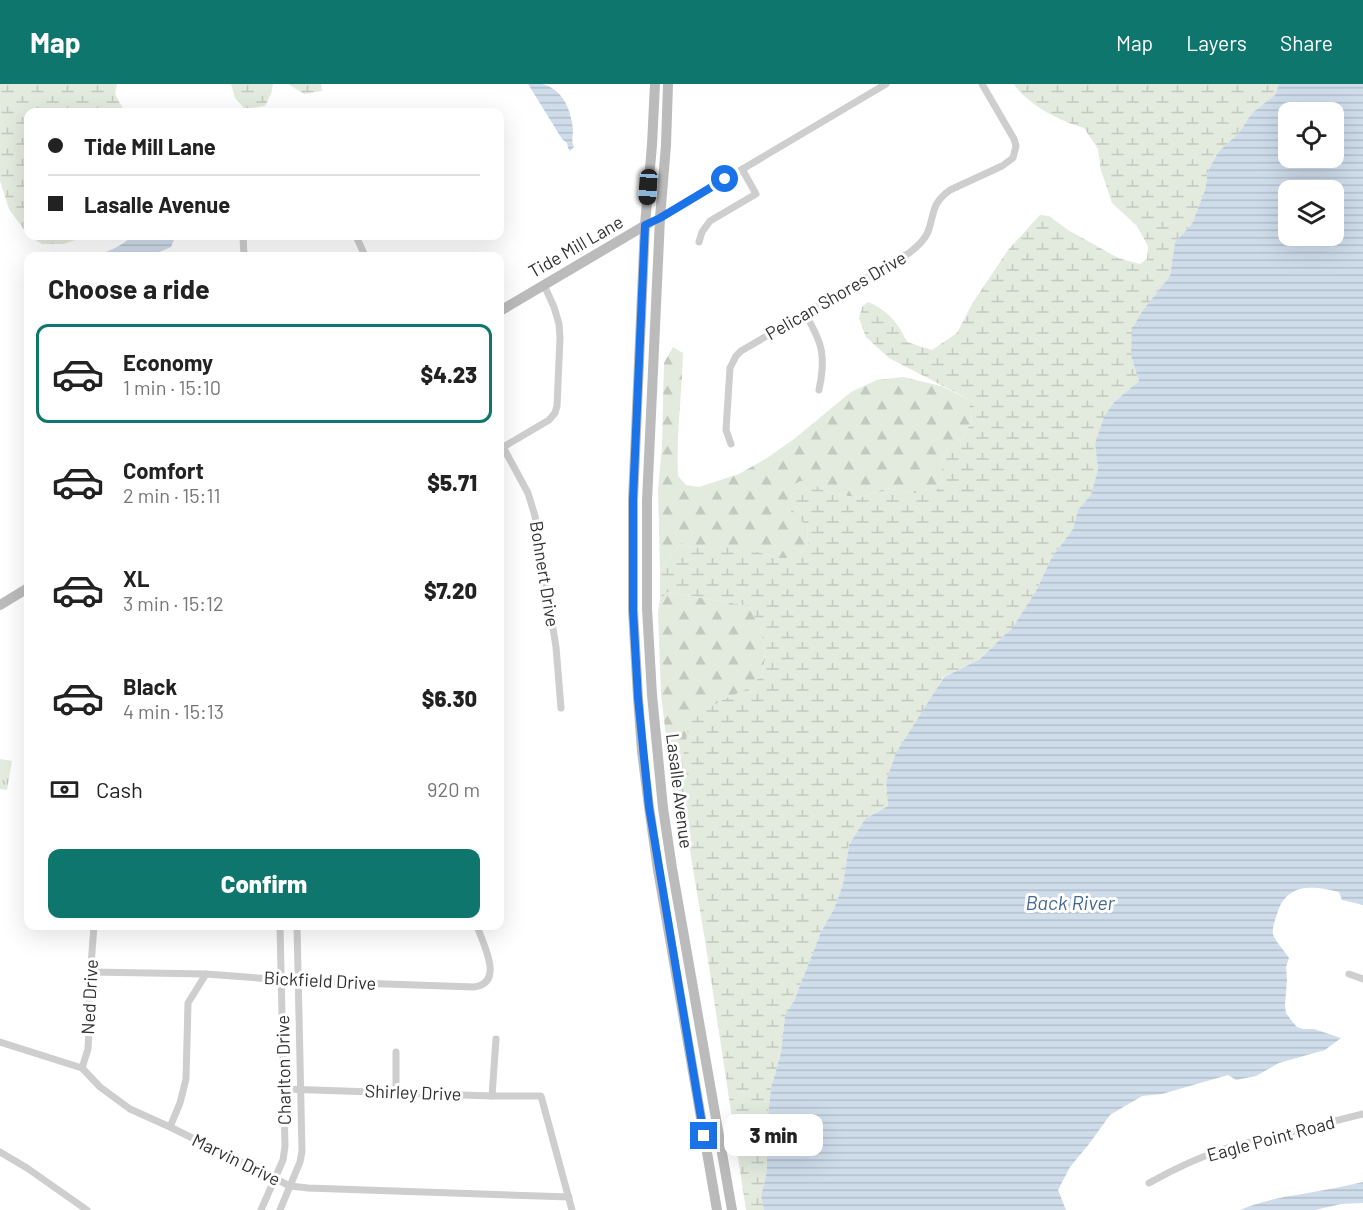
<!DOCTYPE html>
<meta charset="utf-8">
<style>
:root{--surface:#fff;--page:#f6f6f6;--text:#222;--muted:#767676;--line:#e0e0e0;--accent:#0f766e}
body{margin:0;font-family:Barlow,sans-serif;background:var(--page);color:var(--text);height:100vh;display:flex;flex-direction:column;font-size:22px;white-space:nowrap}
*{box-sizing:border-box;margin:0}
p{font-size:20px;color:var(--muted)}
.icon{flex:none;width:33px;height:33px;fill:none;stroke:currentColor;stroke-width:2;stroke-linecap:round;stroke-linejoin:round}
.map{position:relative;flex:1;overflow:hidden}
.side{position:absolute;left:24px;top:168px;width:480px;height:678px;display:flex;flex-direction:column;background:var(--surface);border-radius:12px;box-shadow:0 6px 24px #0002}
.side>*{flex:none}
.guide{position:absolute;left:24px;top:24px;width:480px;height:132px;border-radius:12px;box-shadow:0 6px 24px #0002;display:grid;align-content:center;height:132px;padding:0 24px;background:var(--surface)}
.fabs{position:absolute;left:1278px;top:18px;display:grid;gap:12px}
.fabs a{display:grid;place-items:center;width:66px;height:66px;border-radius:12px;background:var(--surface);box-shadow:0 6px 24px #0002;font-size:30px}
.end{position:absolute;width:27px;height:27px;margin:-14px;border:8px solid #1a73e8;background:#fff;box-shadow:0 0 0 3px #fff}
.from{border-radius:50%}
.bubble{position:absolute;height:42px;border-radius:12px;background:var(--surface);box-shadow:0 6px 24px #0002;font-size:20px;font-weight:800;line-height:42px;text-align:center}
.car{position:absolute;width:18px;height:36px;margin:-18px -9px;border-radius:8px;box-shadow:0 0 4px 2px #0007;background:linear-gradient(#222 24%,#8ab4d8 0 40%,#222 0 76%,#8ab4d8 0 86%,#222 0)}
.guide b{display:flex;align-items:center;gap:21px;height:57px;font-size:22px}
.guide b+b{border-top:2px solid var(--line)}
.guide i{width:15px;height:15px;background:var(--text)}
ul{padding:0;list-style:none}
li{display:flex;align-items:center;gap:18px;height:99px;margin:0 12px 9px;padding:0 12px;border:3px solid transparent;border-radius:12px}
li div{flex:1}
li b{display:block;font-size:22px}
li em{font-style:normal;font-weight:800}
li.selected{border-color:var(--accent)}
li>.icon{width:54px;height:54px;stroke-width:1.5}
h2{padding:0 24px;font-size:27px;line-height:72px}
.pay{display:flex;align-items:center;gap:15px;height:66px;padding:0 24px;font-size:22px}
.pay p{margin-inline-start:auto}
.cta{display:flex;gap:12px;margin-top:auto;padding:12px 24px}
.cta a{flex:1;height:69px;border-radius:12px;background:var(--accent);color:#fff;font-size:24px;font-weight:800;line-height:69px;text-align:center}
header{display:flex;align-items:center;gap:36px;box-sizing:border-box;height:84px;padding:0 30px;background:var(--accent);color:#fff}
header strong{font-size:28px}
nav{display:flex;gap:33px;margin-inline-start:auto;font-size:21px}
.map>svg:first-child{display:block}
.grass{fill:url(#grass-tufts)}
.forest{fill:url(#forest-firs)}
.wetland{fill:url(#wetland-marsh)}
.water{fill:url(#water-rules);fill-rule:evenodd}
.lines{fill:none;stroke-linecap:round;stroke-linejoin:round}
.street{stroke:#cecece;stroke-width:7}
.secondary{stroke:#bbb;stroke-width:10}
.route{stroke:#1a73e8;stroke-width:8}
.labels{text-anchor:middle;stroke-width:6;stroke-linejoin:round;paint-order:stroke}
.street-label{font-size:18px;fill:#313131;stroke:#fff}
.water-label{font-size:20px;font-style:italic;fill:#446a8f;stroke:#fff}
</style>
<header>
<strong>Map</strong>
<nav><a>Map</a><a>Layers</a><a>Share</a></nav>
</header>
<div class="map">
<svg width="1363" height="1126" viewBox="0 0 1363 1126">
<defs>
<pattern id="grass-tufts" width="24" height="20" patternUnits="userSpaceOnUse" patternTransform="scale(1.5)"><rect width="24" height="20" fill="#e3eade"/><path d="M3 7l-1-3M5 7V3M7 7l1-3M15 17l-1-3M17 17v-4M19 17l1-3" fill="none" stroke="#c3c9bf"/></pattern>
<pattern id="forest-firs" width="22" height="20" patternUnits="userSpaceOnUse" patternTransform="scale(1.5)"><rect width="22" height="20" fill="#e3eade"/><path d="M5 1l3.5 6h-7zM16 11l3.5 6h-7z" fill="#c3c9bf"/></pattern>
<pattern id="wetland-marsh" width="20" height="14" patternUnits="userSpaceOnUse" patternTransform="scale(1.5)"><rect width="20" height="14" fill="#e3eade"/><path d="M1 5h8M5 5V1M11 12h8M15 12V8" fill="none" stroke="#c3c9bf"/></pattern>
<pattern id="water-rules" width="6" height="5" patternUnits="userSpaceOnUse" patternTransform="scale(1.5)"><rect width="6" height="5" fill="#cfddeb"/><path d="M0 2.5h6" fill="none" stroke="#b2beca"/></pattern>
</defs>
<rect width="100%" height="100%" fill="#fff"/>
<polygon class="grass" points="0,675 12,677 7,706 0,705"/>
<g class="forest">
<path d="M673,263l10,6c-1,41 -7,82 -5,123l8,9 13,2 40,-13 28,-16 27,-19 57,-47 26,-12 26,-3 38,9 27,13 4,21 -8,16 -17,14 -6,13 1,17 -7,13h-25l-23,-5 -28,10 -33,-6 -17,-11h-8l-6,3 -4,14 16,28 1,18 -12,14h-20l-21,-7 -64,-3 -10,-5 -21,28 -2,-82 4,-42 2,-84z"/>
<polygon points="668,508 749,522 760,542 766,570 762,591 747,606 722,616 683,684 682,696 676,701 671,694 661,611 658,528 660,516"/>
</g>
<g class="wetland">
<polygon points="0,0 117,0 115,10 125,28 28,28 28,151 9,125 0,97"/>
<polygon points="231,0 273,0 271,10 265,22 245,25 235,14"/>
<polygon points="288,0 321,0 322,7 304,10"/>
<path d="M1014,0h265l-4,11 -23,18 -14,21 -20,18 -10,19 -3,19 -13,34 -17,18 -5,34 -27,34 -12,46 8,25 -24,20 -20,43 3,25 -7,27 -13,14 -5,19 -21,28 -15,32 -24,38 -33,32 -37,18 -57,105 2,24 -23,13 -16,26 -6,39 -9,25 -13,23 -27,69 -9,14 -4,38 -10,35 -5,46 1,37 -6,25 3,14h-18l-41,-270 -15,-89 -14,-66 6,-5 1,-24 6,-32 12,-11 21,-13 25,-11 15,-14 4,-21 -6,-27 -11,-21 -81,-14 -8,8v-29l21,-28 10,5 34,-1 30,4 21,7h20l12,-14 -1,-18 -16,-14v-14l4,-14 6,-3h8l17,11 33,6 28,-10 23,5h25l7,-13 -1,-17 6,-13 17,-14 8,-16 -4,-21 -79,-41 -23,-21 -7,-19 3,-11 6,-5c20,8 30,21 39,40l25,8 25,-17 15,-29 36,-54 32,-35 9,1 19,14 50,28 22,6 7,-5 1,-13 -11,-20 -25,-23 -11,-33 -3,-21 -14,-21c-22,-6 -58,-24 -70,-44z"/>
<polygon points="29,152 87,152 63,160 42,160"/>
</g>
<g class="water">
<path d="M528,0c4,0 10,0 14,0 21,5 29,26 31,45 0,7 -2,12 1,18l-4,4 -2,-3 -1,-5 -5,-4z"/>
<path d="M1279,0h84v821l-21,-5 -3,-8c-24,-6 -51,-10 -61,19 -2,7 -6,15 -5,23 1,6 12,17 16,24l-3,9 1,13 -2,25 1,8 5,7 6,7 6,2h11l27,9 -16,12 -46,13 -23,13 -20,4 -8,-5 -66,19 -20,2 -32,19 -21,29 -19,23 -12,23 8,20h-302l-3,-14 6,-25 -1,-37 5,-46 10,-35 4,-38 9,-14 27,-69 13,-23 9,-25 6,-39 16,-26 23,-13 -2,-24 10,-29 48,-76 36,-18 33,-32 24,-38 15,-32 21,-28 5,-19 13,-15 7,-26 -3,-25 9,-27 11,-16 24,-20 -8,-25 1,-27 11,-19 27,-34 5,-34 17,-18 13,-34 3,-19 10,-19 20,-18 14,-21 23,-18zM1288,28h46v46h-46zM1334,106v46h-46v-46z"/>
<path d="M132,152h38l4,4 -3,7 -16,7 -17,2h-42c13,-5 26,-10 36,-20z"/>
<path d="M1363,1098v21l-22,1 -26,6h-75c24,-10 43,-13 68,-17 18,-3 37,-7 55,-11z"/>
</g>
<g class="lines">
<g class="street">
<polyline points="660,134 886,0"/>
<polyline points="243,152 244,172"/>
<polyline points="356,152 365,172"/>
<polyline points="699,158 702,148 710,137 756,110 742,85"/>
<path d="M805,230c18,29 21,43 14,76"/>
<path d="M731,360l-5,-14 4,-62 6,-12 5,-5 168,-98c8,-6 15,-12 19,-21 7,-20 3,-28 22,-42l52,-24 11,-8 3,-12 -2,-7 -32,-55"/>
<polyline points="503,363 528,409 535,432 556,563 561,624"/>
<polyline points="500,365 549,336 555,329 557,322 560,254 559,240 554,223 544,201"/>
<path d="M91,888l115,2 92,7 176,6c31,-4 9,-43 3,-61"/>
<polyline points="1349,890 1363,895"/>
<polyline points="0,958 82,984 100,1003 130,1025 170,1043 290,1102 308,1104 569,1113"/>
<polyline points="396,968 396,1008"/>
<polyline points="82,984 88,965 89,945 88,920 94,842"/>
<polyline points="284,1005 492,1012 541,1012 572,1126"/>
<polyline points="492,1012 496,955"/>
<polyline points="170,1043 180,1019 186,995 188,919 206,890"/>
<polyline points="0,1068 27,1084 87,1126"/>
<path d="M1149,1099c25,-14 50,-26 78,-35l136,-34"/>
<polyline points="261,1126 283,1076 285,1062 280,842"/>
<polyline points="280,1126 300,1078 302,1067 297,842"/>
</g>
<g class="secondary">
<polyline points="655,0 652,61 645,141 633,416 633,526 638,614 642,667 649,723 658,786 717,1126"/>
<polyline points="668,0 666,61 660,134 647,417 647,524 652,611 663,724 672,784 732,1126"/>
<polyline points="500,227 649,139"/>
<polyline points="0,521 28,504"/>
</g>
</g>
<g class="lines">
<polyline class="route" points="704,1052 649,723 638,614 633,526 633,416 645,141 660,134 725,95"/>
</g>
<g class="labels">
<g class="street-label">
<text transform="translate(576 163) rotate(-30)" y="6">Tide Mill Lane</text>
<text transform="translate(836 212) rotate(-30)" y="6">Pelican Shores Drive</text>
<text transform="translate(544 490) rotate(81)" y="6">Bohnert Drive</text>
<text transform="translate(679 707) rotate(83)" y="6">Lasalle Avenue</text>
<text transform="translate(320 897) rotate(3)" y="6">Bickfield Drive</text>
<text transform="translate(90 913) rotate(-87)" y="6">Ned Drive</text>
<text transform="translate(284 986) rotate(-91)" y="6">Charlton Drive</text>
<text transform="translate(413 1009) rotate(2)" y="6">Shirley Drive</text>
<text transform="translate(1271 1055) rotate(-15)" y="6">Eagle Point Road</text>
<text transform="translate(236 1076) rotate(26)" y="6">Marvin Drive</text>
</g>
<g class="water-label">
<text x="1070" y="826">Back River</text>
</g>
</g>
</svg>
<div class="fabs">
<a><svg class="icon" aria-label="locate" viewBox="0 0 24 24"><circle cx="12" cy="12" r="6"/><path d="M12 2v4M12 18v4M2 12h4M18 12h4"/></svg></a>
<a><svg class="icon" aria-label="layers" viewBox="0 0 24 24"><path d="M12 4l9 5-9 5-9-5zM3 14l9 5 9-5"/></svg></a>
</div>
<i class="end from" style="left:725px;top:95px"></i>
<i class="end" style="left:704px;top:1052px"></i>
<div class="bubble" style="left:724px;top:1030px;width:99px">3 min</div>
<i class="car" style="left:648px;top:103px;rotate:184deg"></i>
<div class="guide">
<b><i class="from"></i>Tide Mill Lane</b>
<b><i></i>Lasalle Avenue</b>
</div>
<section class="side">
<h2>Choose a ride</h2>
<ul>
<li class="selected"><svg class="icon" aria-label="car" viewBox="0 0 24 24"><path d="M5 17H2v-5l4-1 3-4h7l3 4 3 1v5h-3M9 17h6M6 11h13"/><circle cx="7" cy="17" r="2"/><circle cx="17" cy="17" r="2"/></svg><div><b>Economy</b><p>1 min · 15:10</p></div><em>$4.23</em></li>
<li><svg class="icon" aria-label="car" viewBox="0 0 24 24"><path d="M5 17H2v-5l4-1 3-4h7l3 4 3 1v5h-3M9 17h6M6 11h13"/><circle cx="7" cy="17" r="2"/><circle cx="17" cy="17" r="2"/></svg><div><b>Comfort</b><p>2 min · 15:11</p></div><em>$5.71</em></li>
<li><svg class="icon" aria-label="car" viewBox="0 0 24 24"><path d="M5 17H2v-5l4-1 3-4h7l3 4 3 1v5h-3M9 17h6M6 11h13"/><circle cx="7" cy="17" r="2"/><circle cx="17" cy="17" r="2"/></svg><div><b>XL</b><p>3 min · 15:12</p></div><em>$7.20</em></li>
<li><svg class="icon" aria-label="car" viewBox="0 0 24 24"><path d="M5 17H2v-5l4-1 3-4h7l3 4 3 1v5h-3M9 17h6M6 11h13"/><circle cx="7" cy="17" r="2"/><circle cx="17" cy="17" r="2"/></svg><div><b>Black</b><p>4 min · 15:13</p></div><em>$6.30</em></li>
</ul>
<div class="pay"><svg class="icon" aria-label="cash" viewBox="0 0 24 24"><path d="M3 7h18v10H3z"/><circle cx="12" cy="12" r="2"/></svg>Cash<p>920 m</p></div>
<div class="cta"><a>Confirm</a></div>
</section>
</div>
